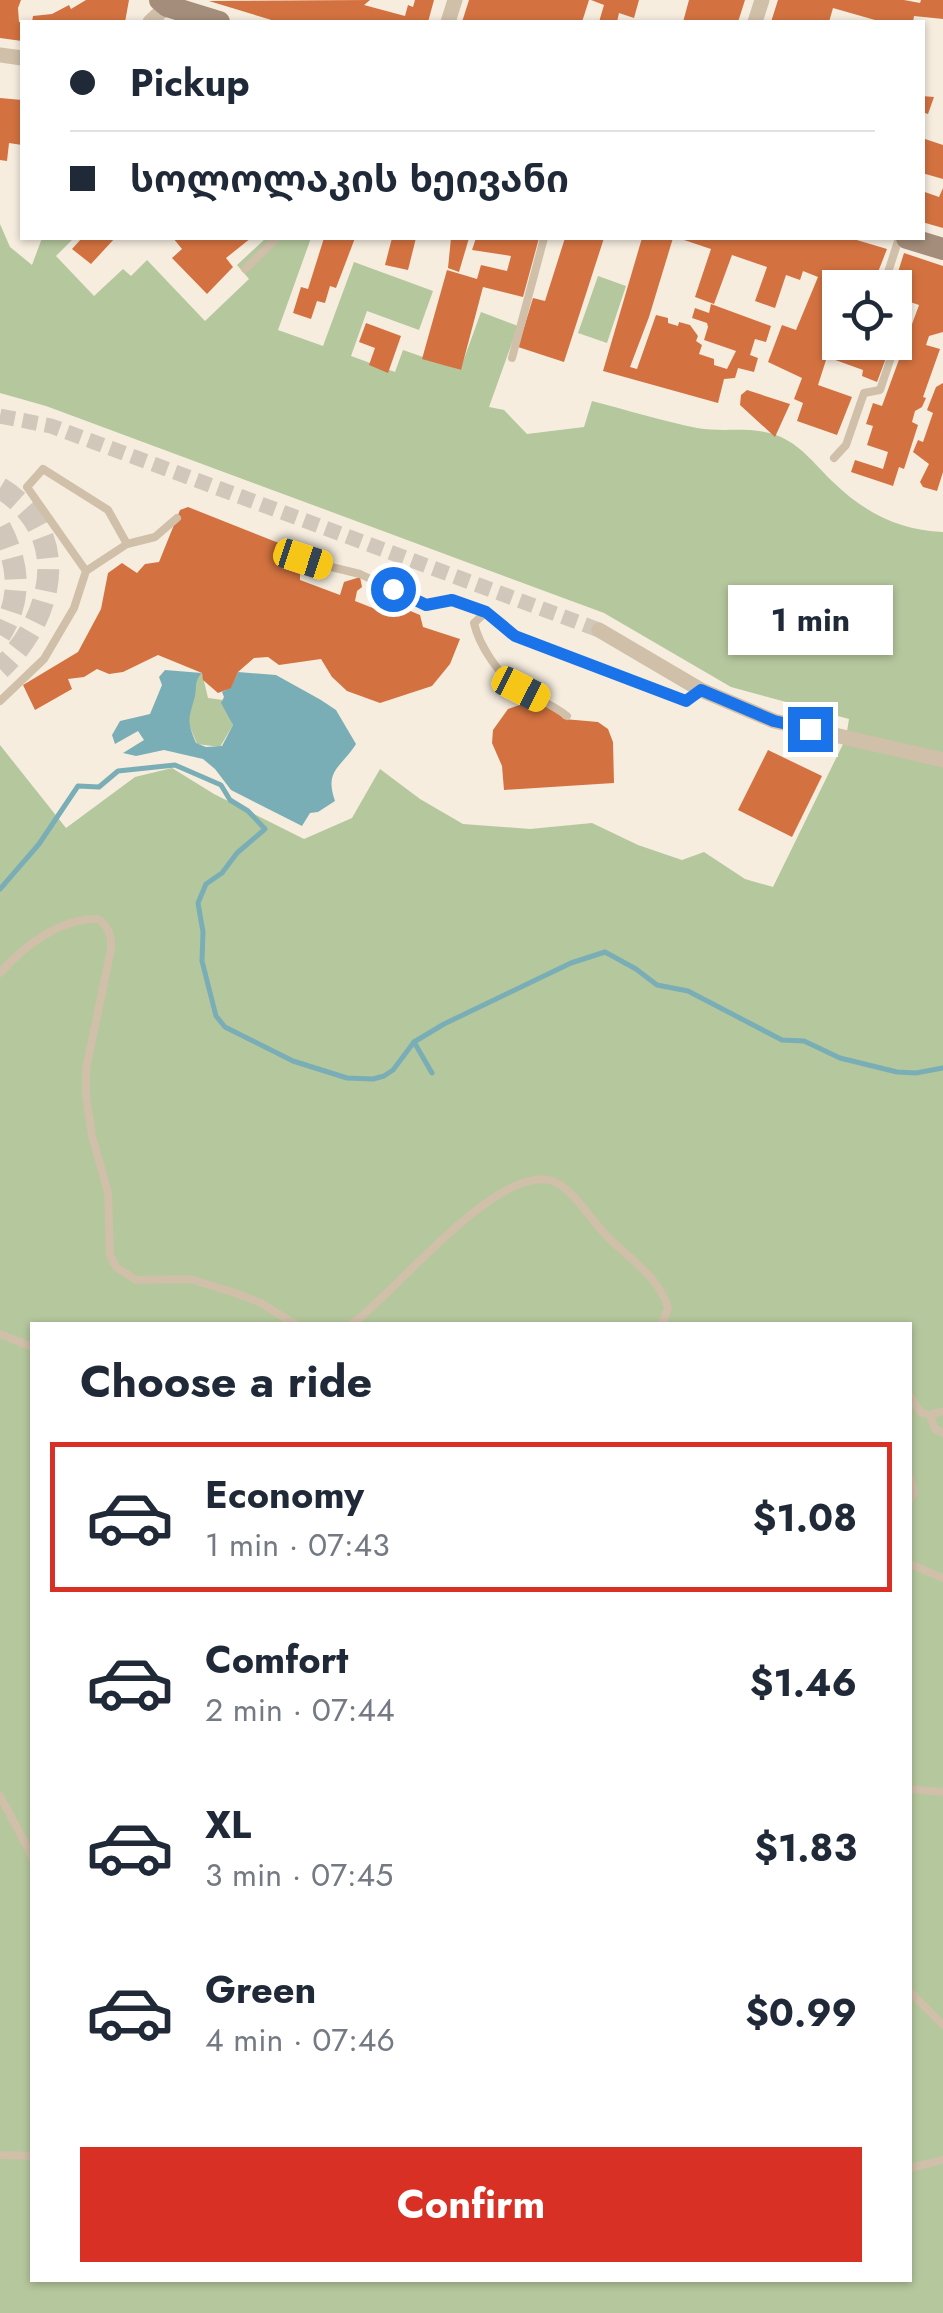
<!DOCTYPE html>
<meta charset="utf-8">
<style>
:root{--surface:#fff;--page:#f2f2f3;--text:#1f2937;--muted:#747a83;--line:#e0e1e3;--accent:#d93025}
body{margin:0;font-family:Jost,"Noto Sans Georgian",sans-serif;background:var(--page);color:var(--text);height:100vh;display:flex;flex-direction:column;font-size:38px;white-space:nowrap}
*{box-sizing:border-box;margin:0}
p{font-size:32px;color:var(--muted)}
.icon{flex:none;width:55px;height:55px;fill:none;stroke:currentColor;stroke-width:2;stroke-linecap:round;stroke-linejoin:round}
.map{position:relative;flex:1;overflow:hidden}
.drawer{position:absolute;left:30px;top:1322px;width:882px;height:960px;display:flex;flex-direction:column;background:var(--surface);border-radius:0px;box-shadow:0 2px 8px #0004}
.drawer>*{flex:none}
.hud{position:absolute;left:20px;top:20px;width:905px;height:220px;border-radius:0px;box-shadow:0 2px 8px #0004;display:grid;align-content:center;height:220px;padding:0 50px;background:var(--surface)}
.fabs{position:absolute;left:822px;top:270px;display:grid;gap:20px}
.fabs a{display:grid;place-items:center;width:90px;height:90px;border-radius:0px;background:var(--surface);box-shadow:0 2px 8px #0004;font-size:50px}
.end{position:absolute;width:45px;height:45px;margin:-22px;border:12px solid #1a73e8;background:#fff;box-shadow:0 0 0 5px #fff}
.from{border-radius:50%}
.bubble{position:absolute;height:70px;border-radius:0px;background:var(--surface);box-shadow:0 2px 8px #0004;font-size:32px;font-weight:700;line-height:70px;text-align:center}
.car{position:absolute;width:30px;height:60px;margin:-30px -15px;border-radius:12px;box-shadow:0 0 8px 2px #0007;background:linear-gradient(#f5c518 24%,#345 0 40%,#f5c518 0 76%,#345 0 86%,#f5c518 0)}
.hud b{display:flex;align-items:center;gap:35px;height:95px;font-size:38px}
.hud b+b{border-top:2px solid var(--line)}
.hud i{width:25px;height:25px;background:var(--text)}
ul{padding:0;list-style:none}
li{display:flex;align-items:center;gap:30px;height:150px;margin:0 20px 15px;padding:0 30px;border:5px solid transparent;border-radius:0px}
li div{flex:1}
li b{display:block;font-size:38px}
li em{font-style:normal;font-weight:700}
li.selected{border-color:var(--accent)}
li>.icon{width:90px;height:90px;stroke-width:1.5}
h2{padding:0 50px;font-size:45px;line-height:120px}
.cta{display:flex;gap:20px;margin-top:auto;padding:20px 50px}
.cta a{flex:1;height:115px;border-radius:0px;background:var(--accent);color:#fff;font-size:40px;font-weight:700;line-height:115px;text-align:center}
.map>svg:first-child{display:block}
.green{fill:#b5c79d;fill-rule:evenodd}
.water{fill:#7aaeb6}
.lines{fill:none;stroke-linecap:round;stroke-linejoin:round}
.stream{stroke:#7aaeb6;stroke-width:5}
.building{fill:#d37240}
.street-tunnel{stroke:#d1c7bb;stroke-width:15;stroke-dasharray:15 8;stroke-linecap:butt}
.secondary-tunnel{stroke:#d1c7bb;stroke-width:22;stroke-dasharray:22 11;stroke-linecap:butt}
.lane{stroke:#d0bfa9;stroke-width:8}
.street{stroke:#d0bfa9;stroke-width:15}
.secondary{stroke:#a48d7a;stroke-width:22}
.route{stroke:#1a73e8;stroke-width:12}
</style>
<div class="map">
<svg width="943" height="2313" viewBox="0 0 943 2313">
<rect width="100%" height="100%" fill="#f6eddf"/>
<g class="green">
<path d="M0,224l10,23 22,18 10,-27h32l-18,18 38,40 29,-27 8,7 16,-16 58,61 44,-42 -12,-14 29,-27h45l-33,92 45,16 31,-84 79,29 -14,39 -52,-19 -16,45 44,16 8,-22 57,20 21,-58 37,14 -29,81 15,3 23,24 57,-7 8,-26c35,9 70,20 105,27 28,5 57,-3 84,9 23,11 35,29 52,45 32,31 66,48 110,50v1781h-943v-1568l66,83 69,-51 37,-9 42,26 90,45 48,-21 28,-49 40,30 43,25 67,5 62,-6 46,22 44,15 22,-8 41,27 28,8 73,-149 3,-19 -118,-32 -127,-74 -558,-207 -46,-13zM32,1325h878v955h-878z"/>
<polygon points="598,276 626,286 607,343 578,333"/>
<polygon points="202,673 208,698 223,700 233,725 220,747 197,744 188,722 188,714 195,694 195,681"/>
</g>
<path class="water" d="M165,670l37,3c-8,9 -5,12 -7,23 -6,23 -9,23 1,47l10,4 16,-1 11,-21 -12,-22 3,-6 -2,-5 9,-5 7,-15 38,3 45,25 15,10 20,34c-15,24 -32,26 -21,57l-17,11 -8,1 -8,13 -71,-36 -16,-21 -12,-10 -39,-9 -28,6 -13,-3 21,-13 -6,-9 -23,13 -3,-9 8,-14 30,-7 12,-29 -3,-8z"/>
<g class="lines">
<g class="stream">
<polyline points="0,889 39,844 78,786 99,787 118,771 175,765 221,785 230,800 248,811 265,829 237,853 222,873 206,884 198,903 203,932 202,961 216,1016 225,1027 293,1061 347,1078 373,1079 384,1076 393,1070 414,1042 444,1024 571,963 605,952 636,969 657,985 688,991 782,1040 804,1041 840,1058 897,1072 916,1073 943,1068"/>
<polyline points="414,1042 432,1073"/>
</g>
</g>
<g class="building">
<polygon points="0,0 21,0 18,8 19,22 22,22 22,41 0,38"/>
<polygon points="86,0 129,0 125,22 32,22 33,16 52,14 69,5 71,9"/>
<polygon points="370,0 364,5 405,16 408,5 413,7 415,0 434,0 428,22 278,22 209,1"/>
<polygon points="469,0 589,0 582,22 462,22"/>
<polygon points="591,0 639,0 634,18 619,13 617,22 599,22 604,5"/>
<polygon points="689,0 745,0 738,22 683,22"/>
<polygon points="778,0 904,0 920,3 921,0 943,0 943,19 914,16 913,22 882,22 833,8 829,22 771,22"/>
<polygon points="922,96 934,97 928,114 922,112"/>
<polygon points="0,98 22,100 22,145 9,143 7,161 0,160"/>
<polygon points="922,138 943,145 943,179 922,173"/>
<polygon points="943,188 943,228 922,222 922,191 939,197"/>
<polygon points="82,238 115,238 91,264 72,249"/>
<polygon points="173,238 251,238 226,258 233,267 207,294 172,258 182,249"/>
<polygon points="324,238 355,238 336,288 330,286 325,303 317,301 311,319 293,313 301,287 308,289"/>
<polygon points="392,238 416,238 408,270 385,265"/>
<polygon points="451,238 469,238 459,272 448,268"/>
<polygon points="476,238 539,238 523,297 483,287 461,370 422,359 447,270 477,279 481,265 507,271 511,256 472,250"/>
<polygon points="565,238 604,238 564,362 518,347 533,298 545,301"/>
<polygon points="642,238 673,238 649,317 630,367 637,369 656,315 668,318 668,323 678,326 679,322 690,325 698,336 696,341 702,345 699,354 714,359 714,365 727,369 736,351 704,340 708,327 707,323 692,318 695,308 709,313 711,304 771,326 766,342 755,339 750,355 758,358 754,372 738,368 735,378 724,379 718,403 603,371"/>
<polygon points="678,238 850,238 887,249 873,285 858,282 856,288 840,288 840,296 834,294 831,305 840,309 840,342 892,342 877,382 862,376 863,370 827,357 818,385 852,397 837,435 797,421 803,403 794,399 802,378 768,362 782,325 796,330 818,277 803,271 800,280 786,275 775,308 755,301 767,267 732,255 714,304 695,297 711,249"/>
<polygon points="904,253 943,266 943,332 929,336 926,345 940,349 923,397 926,398 922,407 915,411 912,422 918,425 904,469 899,467 893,486 851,472 855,460 883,469 888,452 867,445 873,426 866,424 873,403 882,406 919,305 895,297 893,288"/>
<polygon points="366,323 401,336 388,373 369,365 375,348 359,342"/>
<polygon points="943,383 943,472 937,491 923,487 920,482 929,464 913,452 918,440 923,442 933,413 927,410 936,387"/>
<polygon points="747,390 790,404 775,437 740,405 741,395"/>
<polygon points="188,507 289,547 282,568 300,574 300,580 340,595 344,582 360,577 362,587 357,591 355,601 383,612 408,610 420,615 423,627 460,639 450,664 432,686 380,703 347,691 332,677 321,659 279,665 268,657 254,658 238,672 231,688 218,693 203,680 202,673 158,655 123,672 109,674 97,669 84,677 68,679 72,689 35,710 23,685 78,652 101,609 108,573 122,563 137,573 145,564 159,562 180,510"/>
<polygon points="531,701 555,710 564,719 598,722 608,729 613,742 614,783 504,790 502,766 492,743 493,730 508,709"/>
<polygon points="768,750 822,776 792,837 738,810"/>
</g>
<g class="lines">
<polyline class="street-tunnel" points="0,416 51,426 599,630"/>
<g class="secondary-tunnel">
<path d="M0,488c74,45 54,130 0,181"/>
<path d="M0,527c19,37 23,71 0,108"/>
</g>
<g class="lane">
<polyline points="245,269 277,238"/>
<polyline points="883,288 899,238"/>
<polyline points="512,358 544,238"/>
<polyline points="834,458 846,445 864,393 880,390 904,319 895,314"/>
<polyline points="127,544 155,537 177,518"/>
<polyline points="286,556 360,574 425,605 452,600 486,612 515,636 686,701 701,690"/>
<path d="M486,612l-12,11c5,22 25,53 45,65 16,10 33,16 48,28"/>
<polyline points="0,701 44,659 74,608 86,571 127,544 108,510 43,469 27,487 86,571"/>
<path d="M0,973c24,-27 60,-55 98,-54 11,7 14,17 13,30l-25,120v27l6,40 16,56 2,63 6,12 20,13 54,-1 45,14 26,10 35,22"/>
<path d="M350,1325c42,-27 154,-171 207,-142 17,9 33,35 47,50 22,24 54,42 64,74l-6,18"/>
<polyline points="0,1334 32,1347"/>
<polyline points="910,1396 920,1412 930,1415 943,1411"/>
<polyline points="930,1415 935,1429 943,1433"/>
<polyline points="910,1477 914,1492 910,1499"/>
<polyline points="910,1564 943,1578"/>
<polyline points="910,1789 943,1792"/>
<polyline points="0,1796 32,1856"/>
<polyline points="910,1992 943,2025"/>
<polyline points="0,2155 32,2156"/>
<polyline points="910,2168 943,2160"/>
</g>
<g class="street">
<polyline points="150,22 167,6"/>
<polyline points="448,22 455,0"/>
<polyline points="755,22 762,0"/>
<polyline points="0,55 22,58"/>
<polyline points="599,630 701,690 774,721 943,760"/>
</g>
<g class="secondary">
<polyline points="160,0 167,6 219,22"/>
<polyline points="907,238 943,249"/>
</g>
</g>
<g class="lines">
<polyline class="route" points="393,589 426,605 452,600 486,612 515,636 686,701 701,690 774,721 810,729"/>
</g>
</svg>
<div class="fabs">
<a><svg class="icon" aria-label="locate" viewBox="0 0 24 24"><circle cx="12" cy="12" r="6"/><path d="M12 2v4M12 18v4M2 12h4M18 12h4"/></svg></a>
</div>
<i class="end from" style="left:393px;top:589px"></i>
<i class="end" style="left:810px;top:729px"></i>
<div class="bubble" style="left:728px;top:585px;width:165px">1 min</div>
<i class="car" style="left:303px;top:559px;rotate:108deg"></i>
<i class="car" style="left:521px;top:689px;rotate:117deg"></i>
<div class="hud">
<b><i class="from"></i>Pickup</b>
<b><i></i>სოლოლაკის ხეივანი</b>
</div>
<section class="drawer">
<h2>Choose a ride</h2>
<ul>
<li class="selected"><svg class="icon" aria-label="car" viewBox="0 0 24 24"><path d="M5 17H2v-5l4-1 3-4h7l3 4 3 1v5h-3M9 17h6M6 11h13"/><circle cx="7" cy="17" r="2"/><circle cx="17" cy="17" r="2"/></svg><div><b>Economy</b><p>1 min · 07:43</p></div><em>$1.08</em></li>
<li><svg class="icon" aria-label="car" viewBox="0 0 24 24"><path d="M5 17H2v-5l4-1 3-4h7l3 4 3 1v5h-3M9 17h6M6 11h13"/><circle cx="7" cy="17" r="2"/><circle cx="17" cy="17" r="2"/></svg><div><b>Comfort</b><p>2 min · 07:44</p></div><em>$1.46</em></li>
<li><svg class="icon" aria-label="car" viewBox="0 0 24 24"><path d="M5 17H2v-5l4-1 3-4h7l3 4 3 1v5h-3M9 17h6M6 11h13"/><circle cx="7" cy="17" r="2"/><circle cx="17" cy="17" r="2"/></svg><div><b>XL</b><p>3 min · 07:45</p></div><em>$1.83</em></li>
<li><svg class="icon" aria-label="car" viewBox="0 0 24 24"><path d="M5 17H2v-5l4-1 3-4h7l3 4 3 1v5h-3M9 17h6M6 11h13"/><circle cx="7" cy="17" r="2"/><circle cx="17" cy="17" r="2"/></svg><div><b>Green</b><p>4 min · 07:46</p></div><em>$0.99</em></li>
</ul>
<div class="cta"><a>Confirm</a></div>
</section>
</div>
